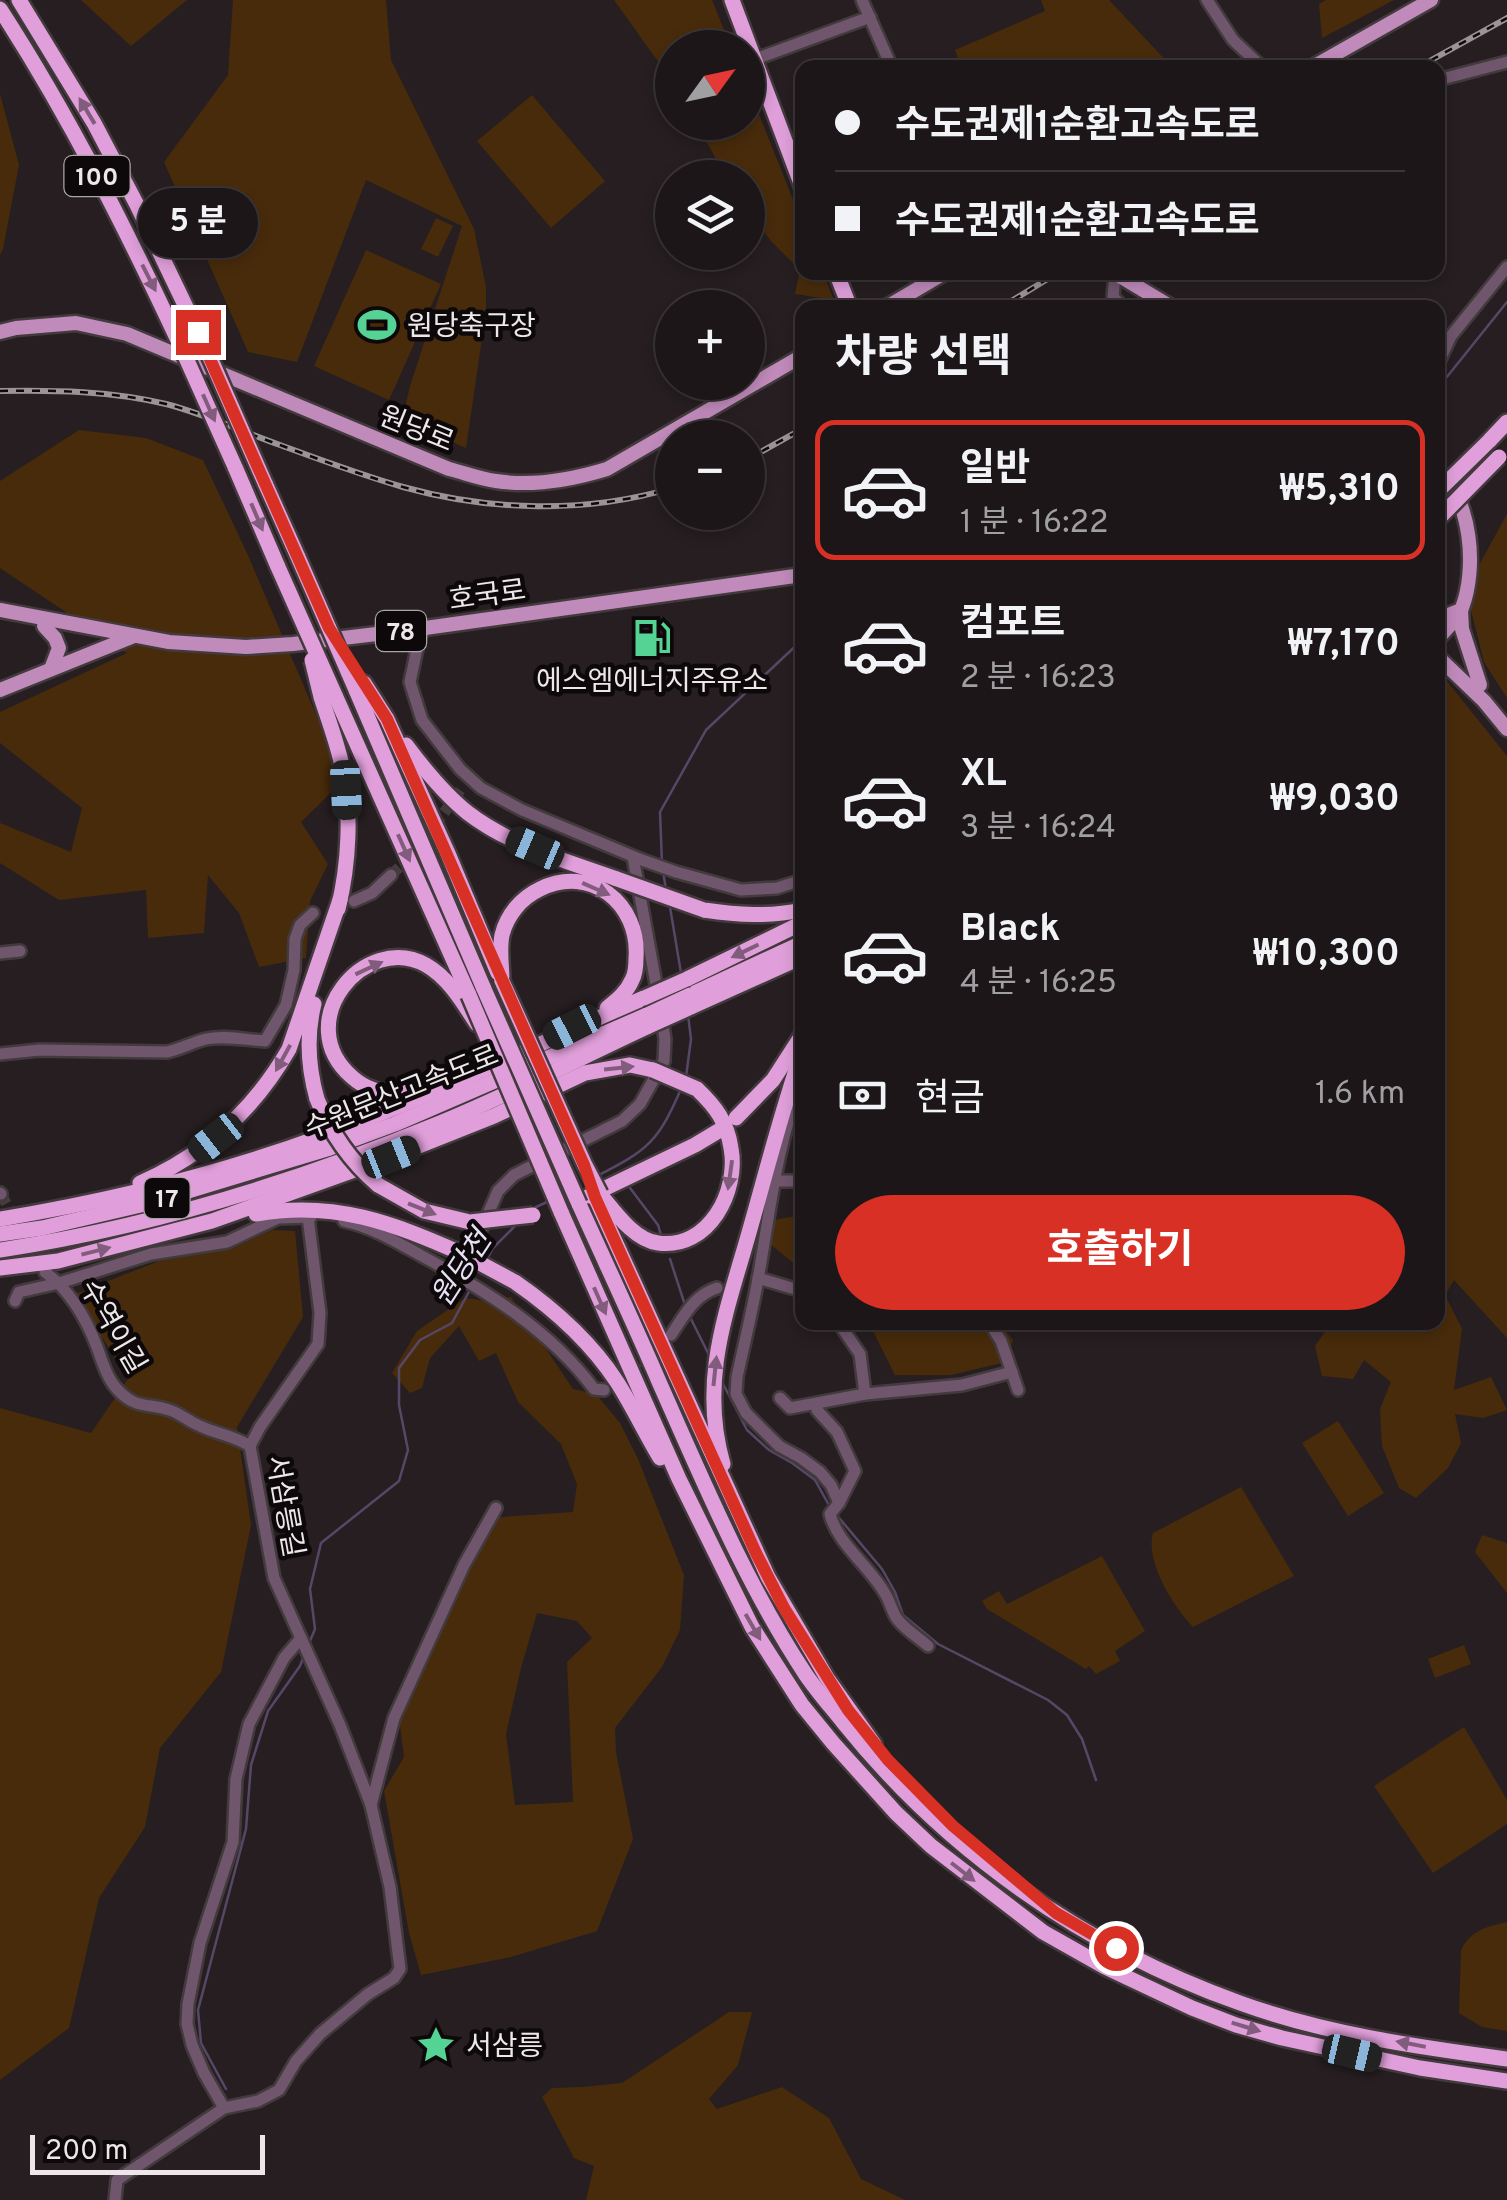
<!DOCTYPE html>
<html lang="ko">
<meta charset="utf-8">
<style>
:root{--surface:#1c1618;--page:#292325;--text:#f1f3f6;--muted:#a09fa2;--line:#3a3537;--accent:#d93025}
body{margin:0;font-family:Overpass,"Noto Sans KR",sans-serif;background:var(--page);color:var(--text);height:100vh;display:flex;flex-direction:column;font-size:38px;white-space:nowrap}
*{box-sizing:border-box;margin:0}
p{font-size:32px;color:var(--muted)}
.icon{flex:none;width:55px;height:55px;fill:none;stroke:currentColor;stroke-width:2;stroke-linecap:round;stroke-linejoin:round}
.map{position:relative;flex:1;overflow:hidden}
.panel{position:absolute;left:795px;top:300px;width:650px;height:1030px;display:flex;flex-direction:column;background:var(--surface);border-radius:20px;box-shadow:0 5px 15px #0003,0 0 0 2px var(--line)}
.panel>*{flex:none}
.guide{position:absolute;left:795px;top:60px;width:650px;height:220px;border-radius:20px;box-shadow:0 5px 15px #0003,0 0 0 2px var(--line);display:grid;align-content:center;height:220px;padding:0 40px;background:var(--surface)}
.needle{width:65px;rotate:57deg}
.tools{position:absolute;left:655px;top:30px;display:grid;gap:20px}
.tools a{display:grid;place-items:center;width:110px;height:110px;border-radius:50%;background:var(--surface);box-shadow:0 5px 15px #0003,0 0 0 2px var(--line);font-size:50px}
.scale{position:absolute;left:30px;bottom:25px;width:235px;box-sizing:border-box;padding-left:10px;border:5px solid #ede7e9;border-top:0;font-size:28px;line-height:35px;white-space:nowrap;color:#ede7e9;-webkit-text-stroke:8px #0d090a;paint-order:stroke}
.end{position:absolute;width:45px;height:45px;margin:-22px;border:12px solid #d93025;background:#fff;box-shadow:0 0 0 5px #fff}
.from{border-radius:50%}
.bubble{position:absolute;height:70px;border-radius:35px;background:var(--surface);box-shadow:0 5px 15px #0003,0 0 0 2px var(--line);font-size:32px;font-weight:700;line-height:70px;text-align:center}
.car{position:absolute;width:30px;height:60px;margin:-30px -15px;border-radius:12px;box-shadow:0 0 8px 2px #0007;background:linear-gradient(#222 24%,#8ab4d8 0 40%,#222 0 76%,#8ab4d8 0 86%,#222 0)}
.guide b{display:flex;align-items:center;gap:35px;height:95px;font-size:38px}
.guide b+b{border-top:2px solid var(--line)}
.guide i{width:25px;height:25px;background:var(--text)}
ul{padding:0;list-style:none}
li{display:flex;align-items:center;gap:30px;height:140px;margin:0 20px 15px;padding:0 20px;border:5px solid transparent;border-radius:20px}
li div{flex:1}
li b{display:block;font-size:38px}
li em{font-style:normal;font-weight:700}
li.current{border-color:var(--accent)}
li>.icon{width:90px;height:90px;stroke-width:1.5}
h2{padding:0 40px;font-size:45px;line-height:120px}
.pay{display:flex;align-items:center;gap:25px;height:110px;padding:0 40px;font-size:38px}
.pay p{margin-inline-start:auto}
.cta{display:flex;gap:20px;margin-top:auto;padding:20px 40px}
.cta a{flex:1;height:115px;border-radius:60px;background:var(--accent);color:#fff;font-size:40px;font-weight:700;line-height:115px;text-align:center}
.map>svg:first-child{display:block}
.green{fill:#482b0b;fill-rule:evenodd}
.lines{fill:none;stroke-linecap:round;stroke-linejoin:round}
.stream{stroke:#564767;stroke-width:2.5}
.minor-tunnel{stroke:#443c3e;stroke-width:11;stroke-dasharray:11 5.5;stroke-linecap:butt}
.minor-casing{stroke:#423a3c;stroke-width:16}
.major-casing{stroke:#423a3c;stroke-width:19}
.highway-casing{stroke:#423a3c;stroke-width:20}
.minor{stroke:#70566d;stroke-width:11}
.major{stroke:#c08abb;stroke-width:14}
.highway{stroke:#e09fda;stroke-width:15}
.rail-casing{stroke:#9b9496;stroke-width:6}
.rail{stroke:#0d090a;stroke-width:2.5;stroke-dasharray:8;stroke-linecap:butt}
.highway-bridge-casing{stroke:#423a3c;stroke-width:20;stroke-linecap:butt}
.highway-bridge{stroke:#e09fda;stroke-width:15}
.oneway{fill:#815c7c}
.route{stroke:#d93025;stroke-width:12}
.labels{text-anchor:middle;stroke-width:9;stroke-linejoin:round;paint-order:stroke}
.shield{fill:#0d090a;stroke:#aaa4a6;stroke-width:2.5}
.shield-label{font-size:25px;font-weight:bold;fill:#ede7e9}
.poi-label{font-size:28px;fill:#ede7e9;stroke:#0d090a;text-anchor:start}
.street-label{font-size:28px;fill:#ede7e9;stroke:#0d090a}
.water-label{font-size:30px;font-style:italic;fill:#e6e1f5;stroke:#0d090a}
</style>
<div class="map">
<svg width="1507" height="2200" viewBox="0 0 1507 2200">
<rect width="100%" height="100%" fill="#261e20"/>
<g class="green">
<polygon points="81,0 187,0 131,46"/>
<polygon points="233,0 386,0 391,60 474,229 486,287 486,311 466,448 402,421 410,386 462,226 366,180 297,362 248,352 164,162 228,75"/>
<polygon points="614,0 712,0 731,47 672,48 672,81"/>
<polygon points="1041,0 1109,0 1172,67 961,67 955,50 1045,11"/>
<polygon points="1326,0 1394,0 1322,38 1319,4"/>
<polygon points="748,87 802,222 802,272 823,273 834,300 795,294 800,270 771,241 748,211 748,178 726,177 696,123 748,122"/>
<polygon points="0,94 19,165 3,249 0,255"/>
<polygon points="532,95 605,181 551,228 477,141"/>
<polygon points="436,218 453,226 438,257 421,249"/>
<polygon points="366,250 441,284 389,400 314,366"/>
<polygon points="79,430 146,438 203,460 247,553 344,780 301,822 328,864 310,901 306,958 259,967 239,913 208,875 204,933 148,938 146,890 59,900 0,863 0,823 71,852 82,808 0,743 0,712 127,653 0,568 0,481"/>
<polygon points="1507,514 1507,698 1484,662 1471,610 1472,578"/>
<polygon points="1438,670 1507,756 1507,1338 1454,1280 1445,1295 1462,1329 1454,1390 1491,1377 1507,1410 1483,1418 1455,1414 1461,1443 1448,1468 1416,1498 1399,1488 1382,1446 1380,1409 1391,1382 1364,1360 1353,1379 1322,1376 1315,1346 1331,1323 1438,1322"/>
<polygon points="802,1215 802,1270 769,1243 774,1220"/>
<polygon points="272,1230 295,1231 303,1317 237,1427 251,1525 221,1672 160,1748 145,1827 99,1898 69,2028 0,2080 0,1408 91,1433 128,1379 75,1294 159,1261 235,1247"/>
<path d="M511,1297l62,92 23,5 24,29 18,36 46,116 -4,55 -18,37 -47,61 1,24 17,87 -36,92 -86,26 -90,18 -12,-42 -25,-142 20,-34 -5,-39 48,-103 40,-97 86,-6 4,-28 -16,-40 -43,-42 -22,-49 -17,8 -20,-35 -29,32 -8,30 -12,5 -18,-20 25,-42 48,-33 24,3zM537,1613l40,8 15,17 -25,24 6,140 -58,3 -9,-71 15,-66z"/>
<polygon points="869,1323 999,1323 1013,1340 1006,1362 951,1375 895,1375"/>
<polygon points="1338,1421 1384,1493 1348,1516 1302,1443"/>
<path d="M1241,1487l53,89 -101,51c-20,-21 -48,-65 -40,-94z"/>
<polygon points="1482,1535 1507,1543 1507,1593 1475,1552"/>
<polygon points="1102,1556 1145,1631 1115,1651 1120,1661 1096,1674 1089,1666 1086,1669 987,1609 982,1601 999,1591 1007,1604"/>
<polygon points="1464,1645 1471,1664 1435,1678 1428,1659"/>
<polygon points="1464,1727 1507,1800 1507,1824 1433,1873 1374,1786"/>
<path d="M1507,1922v109l-25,-4 -23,-14 2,-63c10,-20 25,-23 46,-28z"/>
<polygon points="729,2012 752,2012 738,2065 709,2099 717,2109 782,2087 829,2118 861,2179 905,2200 586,2200 594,2166 574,2158 542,2097 552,2088 582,2087 622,2083"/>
</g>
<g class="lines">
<g class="stream">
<polyline points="1438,388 1507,302"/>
<polyline points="662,864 660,812 706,730 802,640"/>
<polyline points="663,872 666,889"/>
<polyline points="670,907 681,973"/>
<polyline points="686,1077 691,1039 688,1015"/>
<path d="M597,1176c51,-26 61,-34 84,-87"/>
<polyline points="627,1184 658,1225 661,1235"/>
<polyline points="534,1208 549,1201"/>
<polyline points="487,1259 493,1248 517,1224"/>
<polyline points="670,1259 685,1305"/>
<polyline points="690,1317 711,1359"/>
<polyline points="721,1380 747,1430 769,1450 792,1463 815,1480 830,1507"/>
<polyline points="835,1513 882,1569 895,1592 903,1615 938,1644 1048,1700 1067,1715 1082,1739 1096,1780"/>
<polyline points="310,1641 315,1629 310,1589 321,1543 399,1481 408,1450 399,1405 399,1368 420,1340 452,1323 471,1288"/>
<polyline points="226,2089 201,2043 198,2010 246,1829 251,1765 268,1711 300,1666 303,1658"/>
</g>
<g class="minor-tunnel">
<polyline points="391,875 416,852 461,789"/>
<polyline points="1,1194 16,1221"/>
<polyline points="604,1390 667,1338"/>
</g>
<g class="minor-casing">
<g id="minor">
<polyline points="862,0 892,68"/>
<polyline points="1207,0 1233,40 1263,68"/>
<polyline points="753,60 870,17"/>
<polyline points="1438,80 1507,62"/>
<polyline points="1115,274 1113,297 1124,308"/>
<polyline points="1438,364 1451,336 1507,267"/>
<polyline points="428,627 420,635 410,682 422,720 460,769 481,788 522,810 642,860 676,872 741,890 777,888 802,880"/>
<polyline points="633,857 658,995"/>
<polyline points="354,901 372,893 391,875"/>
<polyline points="0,953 20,951"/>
<path d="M0,1054l39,-4 128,2c14,-3 26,-10 39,-13 19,-4 40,1 59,2l21,-36 8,-35 1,-31 5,-14 13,-12"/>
<path d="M802,1082c-26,63 -32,131 -44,197 -6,33 -14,66 -21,98l-1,17 10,19 33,33 22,12 19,14 11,13 8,18"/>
<polyline points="775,1181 802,1181"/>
<polyline points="0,1193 1,1194"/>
<path d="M344,1221c28,6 53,21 78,35 63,34 129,75 172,133l10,1"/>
<path d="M45,1272c26,19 41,46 52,75 5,14 10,31 20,42 20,22 32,13 55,22 10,4 18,11 28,15 17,8 32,9 50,20"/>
<polyline points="455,1274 477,1239 498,1191 514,1175 622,1121 640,1104 664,1061 665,1039 661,1013"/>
<polyline points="758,1278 802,1291"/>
<polyline points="15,1301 19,1292 59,1283 151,1254 227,1242 278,1218 311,1217"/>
<polyline points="838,1322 860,1354 865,1394"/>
<polyline points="989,1322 1001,1341 1018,1390"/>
<path d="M671,1335c13,-19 23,-40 46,-47"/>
<polyline points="780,1398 790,1408 865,1394 962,1385 1012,1372"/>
<path d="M817,1404v6l20,22 18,39 -16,32 -9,11c7,29 39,52 54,78 6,8 8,21 14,28 8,10 21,18 30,26"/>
<polyline points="371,1805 394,1718 464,1565 496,1508"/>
<polyline points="224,2108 204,2073 192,2045 187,2024 188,2004 200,1943 233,1842 236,1779 249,1724 284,1658 301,1638"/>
<polyline points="115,2200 117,2180 224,2108 258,2101 279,2090 296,2061 320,2034 368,1994 394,1978 400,1969 390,1887 371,1805 340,1725 274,1578 250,1446 260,1427 318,1344 320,1313 308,1217"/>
</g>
</g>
<g class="major-casing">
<g id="major">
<polyline points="1311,68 1431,0"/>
<polyline points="1113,272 1173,308"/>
<polyline points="885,308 946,272"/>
<path d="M0,332l16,-4 60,-5 51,11 322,135c16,4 32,10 47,12 38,6 75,-1 111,-12l195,-113"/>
<path d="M1438,472c34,28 39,97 24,136 -5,11 -17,22 -24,31"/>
<polyline points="0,610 169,642 246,647 293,644 418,629 802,575"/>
<polyline points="1438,619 1461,610 1462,629 1480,685"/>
<polyline points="44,626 55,638 59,648 51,669"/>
<polyline points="1438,657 1484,701 1507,729"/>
<polyline points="0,690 134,636"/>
</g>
</g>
<g class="highway-casing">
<g id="highway">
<polyline points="19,0 94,123 137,205 209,355"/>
<polyline points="732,0 802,186"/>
<path d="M0,9c70,108 128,224 182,340"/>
<polyline points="836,272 850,308"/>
<polyline points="1489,441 1507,422"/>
<polyline points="235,467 278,567"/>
<polyline points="265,483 298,557"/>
<polyline points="364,683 387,719 447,851 498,973"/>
<polyline points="356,690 484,989"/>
<polyline points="335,695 469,995"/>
<path d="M321,697c7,22 16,45 21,69 10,45 7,98 -4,143"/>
<path d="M406,745c18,24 38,49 62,68 43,33 99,48 149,66"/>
<path d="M704,910c34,5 65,7 98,0"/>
<polyline points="687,979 802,923"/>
<path d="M502,981c0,-15 -3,-31 0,-46 5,-20 19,-37 38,-46 50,-25 100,14 96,69 0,7 0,15 -4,22 -5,12 -15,20 -25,28"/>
<polyline points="690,995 802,943"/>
<path d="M314,1004c-8,32 -6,63 3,95"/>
<polyline points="691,1007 802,957"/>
<path d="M417,1090c-24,6 -46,4 -65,-13 -63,-55 13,-146 74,-112 23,13 37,38 51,59"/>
<polyline points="736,1118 773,1080 802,1035"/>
<path d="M140,1183c64,-28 114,-73 149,-134l51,-149"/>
<polyline points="378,1185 424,1211 470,1222"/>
<path d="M600,1194c15,18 34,46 58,49 51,7 81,-52 73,-95 -4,-26 -15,-41 -34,-59"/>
<polyline points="589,1196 695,1145 720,1130"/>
<polyline points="595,1197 768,1577 827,1678 874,1744"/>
<path d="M579,1204c27,60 55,119 81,180 44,99 86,200 146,291 11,16 25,32 37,47 103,129 242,226 397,281 85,31 178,44 267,56"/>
<polyline points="561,1212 679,1479 752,1627 802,1705 833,1743 896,1813 931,1846 1043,1932 1105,1967 1192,2008 1236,2025 1282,2038 1420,2068 1507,2081"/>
<path d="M256,1214c78,-14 137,9 207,40"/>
<path d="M0,1219c109,-18 219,-45 323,-83 109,-40 214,-92 321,-138"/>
<polyline points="0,1234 42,1228 145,1204 330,1148 395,1124 647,1015"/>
<path d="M0,1250c151,-23 299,-69 440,-127 71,-29 140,-65 209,-97"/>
<polyline points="0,1268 58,1261 212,1221 391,1157 494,1116 585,1073 630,1065 653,1070"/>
<path d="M515,1282c39,27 76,60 102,100 16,25 28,51 43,76"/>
<path d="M723,1464c-25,-87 6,-158 29,-242 16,-57 31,-115 50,-170"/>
</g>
</g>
<use href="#minor" class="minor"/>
<use href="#major" class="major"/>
<use href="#highway" class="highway"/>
<g class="rail-casing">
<g id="rail">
<polyline points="1417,68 1507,18"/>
<polyline points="1000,308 1059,272"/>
<path d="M0,391c56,-1 111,0 166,13 39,10 77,28 114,41 41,15 81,30 123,42 86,24 183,27 269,1"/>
<polyline points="748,459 802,429"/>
</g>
</g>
<use href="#rail" class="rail"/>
<g class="highway-bridge-casing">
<g id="highway-bridge">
<polyline points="182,349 235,467"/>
<polyline points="209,355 265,483"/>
<polyline points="1438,491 1489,441"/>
<polyline points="1440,517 1499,457"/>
<polyline points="298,557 356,690"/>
<polyline points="278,567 335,695"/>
<polyline points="312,660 321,697"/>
<polyline points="617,879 704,910"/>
<polyline points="502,981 585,1165 600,1194"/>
<polyline points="484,989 579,1204"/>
<polyline points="469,995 561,1212"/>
<polyline points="644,998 687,979"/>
<polyline points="647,1015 690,995"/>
<polyline points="649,1026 691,1007"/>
<polyline points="653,1070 697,1089"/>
<path d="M317,1099c14,35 33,62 61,86"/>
<polyline points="470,1222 533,1215"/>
<polyline points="463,1254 515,1282"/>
</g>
</g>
<use href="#highway-bridge" class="highway-bridge"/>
</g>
<defs><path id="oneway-solid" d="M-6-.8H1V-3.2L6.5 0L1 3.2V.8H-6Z" transform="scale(2.5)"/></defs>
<g class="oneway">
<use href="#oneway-solid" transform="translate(87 111) rotate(-121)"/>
<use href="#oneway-solid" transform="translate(149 278) rotate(63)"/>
<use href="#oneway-solid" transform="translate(209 408) rotate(66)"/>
<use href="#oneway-solid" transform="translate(257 517) rotate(67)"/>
<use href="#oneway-solid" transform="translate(404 848) rotate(66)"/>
<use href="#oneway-solid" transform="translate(596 889) rotate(24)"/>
<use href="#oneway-solid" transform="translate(745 951) rotate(154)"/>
<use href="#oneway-solid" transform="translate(369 968) rotate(-25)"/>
<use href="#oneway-solid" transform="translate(283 1058) rotate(119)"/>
<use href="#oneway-solid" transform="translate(619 1068) rotate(-6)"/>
<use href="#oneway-solid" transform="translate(730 1175) rotate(98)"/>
<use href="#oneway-solid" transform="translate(422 1209) rotate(22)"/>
<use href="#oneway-solid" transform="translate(96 1251) rotate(-14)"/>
<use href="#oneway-solid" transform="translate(600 1301) rotate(66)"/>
<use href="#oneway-solid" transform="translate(715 1371) rotate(-84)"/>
<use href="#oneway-solid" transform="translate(753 1627) rotate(60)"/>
<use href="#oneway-solid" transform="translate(963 1872) rotate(38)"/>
<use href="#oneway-solid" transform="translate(1246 2027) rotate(17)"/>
<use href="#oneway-solid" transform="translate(1411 2044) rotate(-169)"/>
</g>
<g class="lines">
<polyline class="route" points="198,332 329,628 387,719 584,1165 595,1197 756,1553 784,1608 848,1710 888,1760 953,1826 1056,1913 1116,1948"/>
</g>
<defs>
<g id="stadium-bare" transform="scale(3)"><path d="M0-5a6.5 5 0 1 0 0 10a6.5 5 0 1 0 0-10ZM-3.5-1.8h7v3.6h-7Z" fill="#54d395" stroke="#0d090a" stroke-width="2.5" paint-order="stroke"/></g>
<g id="fuel-bare" transform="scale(3)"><path d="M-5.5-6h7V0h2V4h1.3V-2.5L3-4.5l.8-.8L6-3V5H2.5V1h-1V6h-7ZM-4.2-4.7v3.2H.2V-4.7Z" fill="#54d395" stroke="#0d090a" stroke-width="2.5" paint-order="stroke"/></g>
<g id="sight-bare" transform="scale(3)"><path d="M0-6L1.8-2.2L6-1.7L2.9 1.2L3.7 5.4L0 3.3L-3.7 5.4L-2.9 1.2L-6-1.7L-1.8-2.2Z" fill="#54d395" stroke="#0d090a" stroke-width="2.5" paint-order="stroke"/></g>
</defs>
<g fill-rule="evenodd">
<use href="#stadium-bare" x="377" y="325"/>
<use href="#fuel-bare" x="652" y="638"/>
<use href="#sight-bare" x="436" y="2045"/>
</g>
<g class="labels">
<g class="shield">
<rect x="64.5" y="156" width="65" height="40" rx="8"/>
<rect x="376" y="611" width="50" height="40" rx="8"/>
<rect x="144.5" y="1178" width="45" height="40" rx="8"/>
</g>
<g class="shield-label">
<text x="97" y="185">100</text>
<text x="401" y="640">78</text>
<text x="167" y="1207">17</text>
</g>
<g class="poi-label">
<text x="407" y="335">원당축구장</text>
<text x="652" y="690" text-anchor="middle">에스엠에너지주유소</text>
<text x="466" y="2055">서삼릉</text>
</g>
<g class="street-label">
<text transform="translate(417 428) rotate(22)" y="10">원당로</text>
<text transform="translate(487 594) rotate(-8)" y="10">호국로</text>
<text transform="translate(401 1091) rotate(-22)" y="10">수원문산고속도로</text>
<text transform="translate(114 1326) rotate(60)" y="10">수역이길</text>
<text transform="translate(286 1506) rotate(80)" y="10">서삼릉길</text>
</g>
<g class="water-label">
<text transform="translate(461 1268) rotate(-57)" y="10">원당천</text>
</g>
</g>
</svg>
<div class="tools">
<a><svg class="needle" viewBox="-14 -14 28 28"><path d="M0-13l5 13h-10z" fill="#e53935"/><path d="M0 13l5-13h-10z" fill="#a09fa2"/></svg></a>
<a><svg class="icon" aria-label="layers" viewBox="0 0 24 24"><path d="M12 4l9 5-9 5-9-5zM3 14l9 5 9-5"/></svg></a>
<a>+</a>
<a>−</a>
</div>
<div class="scale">200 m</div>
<i class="end from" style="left:1116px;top:1948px"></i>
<i class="end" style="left:198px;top:332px"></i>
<div class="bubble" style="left:138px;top:188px;width:120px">5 분</div>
<i class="car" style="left:346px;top:790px;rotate:177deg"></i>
<i class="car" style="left:535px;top:848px;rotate:293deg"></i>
<i class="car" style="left:572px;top:1027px;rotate:243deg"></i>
<i class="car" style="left:216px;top:1138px;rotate:232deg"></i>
<i class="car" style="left:391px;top:1157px;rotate:68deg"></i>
<i class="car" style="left:1352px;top:2053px;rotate:103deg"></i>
<div class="guide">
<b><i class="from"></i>수도권제1순환고속도로</b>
<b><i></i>수도권제1순환고속도로</b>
</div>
<section class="panel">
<h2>차량 선택</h2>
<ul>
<li class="current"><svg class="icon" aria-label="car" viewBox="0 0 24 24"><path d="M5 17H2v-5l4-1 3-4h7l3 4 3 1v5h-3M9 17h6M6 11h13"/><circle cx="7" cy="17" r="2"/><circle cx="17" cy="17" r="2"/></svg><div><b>일반</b><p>1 분 · 16:22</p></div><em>₩5,310</em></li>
<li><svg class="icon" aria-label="car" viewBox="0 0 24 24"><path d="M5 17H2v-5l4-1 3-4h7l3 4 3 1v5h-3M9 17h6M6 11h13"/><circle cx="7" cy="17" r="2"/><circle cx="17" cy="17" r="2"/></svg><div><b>컴포트</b><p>2 분 · 16:23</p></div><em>₩7,170</em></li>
<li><svg class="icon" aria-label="car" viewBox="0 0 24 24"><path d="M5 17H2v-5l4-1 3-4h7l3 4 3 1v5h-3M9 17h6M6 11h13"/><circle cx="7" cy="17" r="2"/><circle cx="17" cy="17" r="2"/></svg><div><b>XL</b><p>3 분 · 16:24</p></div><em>₩9,030</em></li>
<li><svg class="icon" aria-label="car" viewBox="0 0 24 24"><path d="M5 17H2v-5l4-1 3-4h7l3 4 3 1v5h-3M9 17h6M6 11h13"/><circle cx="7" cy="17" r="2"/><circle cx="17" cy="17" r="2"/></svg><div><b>Black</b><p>4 분 · 16:25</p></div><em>₩10,300</em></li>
</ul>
<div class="pay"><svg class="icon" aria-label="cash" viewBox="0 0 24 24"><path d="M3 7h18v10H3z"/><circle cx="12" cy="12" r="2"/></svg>현금<p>1.6 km</p></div>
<div class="cta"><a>호출하기</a></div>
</section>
</div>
